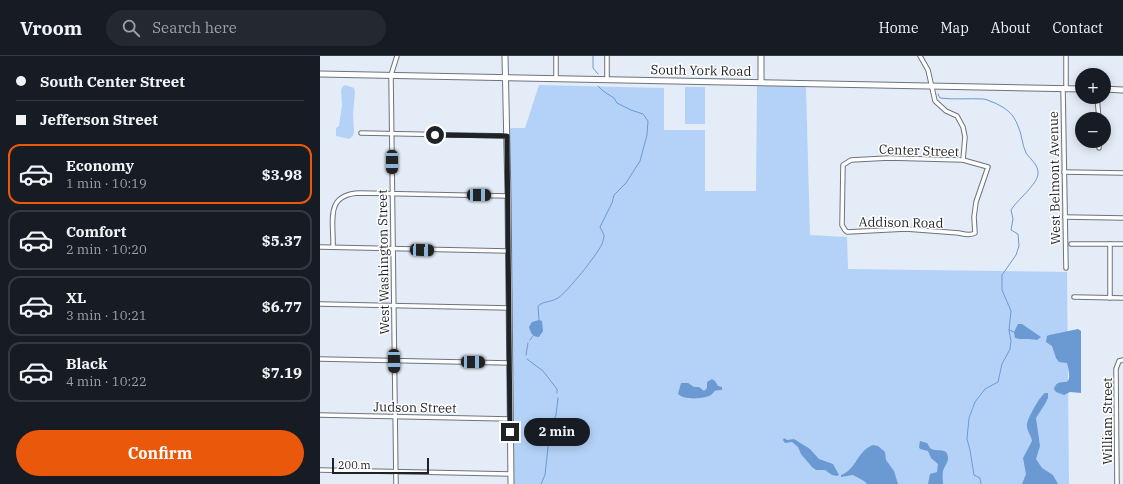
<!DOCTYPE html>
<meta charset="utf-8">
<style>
:root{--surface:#171b24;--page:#242831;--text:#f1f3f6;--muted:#9ea1a6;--line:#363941;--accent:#ea580c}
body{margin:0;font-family:"IBM Plex Serif",serif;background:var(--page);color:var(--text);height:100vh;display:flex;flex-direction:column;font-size:15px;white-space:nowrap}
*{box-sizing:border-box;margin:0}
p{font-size:13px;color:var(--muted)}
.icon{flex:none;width:22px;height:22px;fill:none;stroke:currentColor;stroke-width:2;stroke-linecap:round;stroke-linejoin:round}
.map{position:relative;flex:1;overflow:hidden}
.drawer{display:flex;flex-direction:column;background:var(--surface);width:320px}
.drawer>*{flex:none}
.hud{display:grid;align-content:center;height:88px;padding:0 16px;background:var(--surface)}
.controls{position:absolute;left:755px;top:12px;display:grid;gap:8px}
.controls a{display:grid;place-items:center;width:36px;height:36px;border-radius:50%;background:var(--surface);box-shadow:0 2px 10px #0003;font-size:20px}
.scale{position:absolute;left:12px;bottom:10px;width:97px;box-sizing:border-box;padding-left:4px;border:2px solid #1f2226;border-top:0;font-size:11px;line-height:14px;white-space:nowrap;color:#1f2226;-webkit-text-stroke:3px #fff;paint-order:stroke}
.end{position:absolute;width:18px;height:18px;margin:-9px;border:5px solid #1f2226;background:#fff;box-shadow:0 0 0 2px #fff}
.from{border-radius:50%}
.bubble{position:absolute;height:28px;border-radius:14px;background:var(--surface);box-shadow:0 2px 10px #0003;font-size:13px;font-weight:700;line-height:28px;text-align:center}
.car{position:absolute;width:12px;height:24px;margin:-12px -6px;border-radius:5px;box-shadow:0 0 3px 1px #0007;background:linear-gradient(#222 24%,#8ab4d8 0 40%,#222 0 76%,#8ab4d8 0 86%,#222 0)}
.hud b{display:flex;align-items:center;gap:14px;height:38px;font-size:15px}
.hud b+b{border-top:1px solid var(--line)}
.hud i{width:10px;height:10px;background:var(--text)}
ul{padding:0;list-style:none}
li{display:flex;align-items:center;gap:12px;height:60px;margin:0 8px 6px;padding:0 8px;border:2px solid var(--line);border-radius:12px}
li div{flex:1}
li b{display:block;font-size:15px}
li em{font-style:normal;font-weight:700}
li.current{border-color:var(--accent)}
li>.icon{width:36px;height:36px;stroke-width:1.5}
.primary-button{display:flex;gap:8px;margin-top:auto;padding:8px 16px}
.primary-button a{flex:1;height:46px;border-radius:24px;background:var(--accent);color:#fff;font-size:16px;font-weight:700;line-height:46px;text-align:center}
header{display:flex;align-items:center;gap:24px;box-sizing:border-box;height:56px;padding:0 20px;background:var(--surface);border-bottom:1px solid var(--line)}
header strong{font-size:19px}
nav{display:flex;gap:22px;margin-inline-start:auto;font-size:14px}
.search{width:280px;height:36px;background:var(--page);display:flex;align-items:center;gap:10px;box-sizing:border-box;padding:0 14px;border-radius:22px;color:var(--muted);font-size:15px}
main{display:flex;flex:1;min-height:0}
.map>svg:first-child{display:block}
.green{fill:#b4d2f8}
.water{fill:#6b9ad3}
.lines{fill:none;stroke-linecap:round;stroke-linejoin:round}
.stream{stroke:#6b9ad3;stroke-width:1}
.street-casing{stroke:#6c737c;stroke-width:5.5}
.secondary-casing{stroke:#6c737c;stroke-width:7}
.street{stroke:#fff;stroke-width:3.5}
.secondary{stroke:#fff;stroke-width:5}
.route{stroke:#1f2226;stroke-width:5}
.labels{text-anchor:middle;stroke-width:3;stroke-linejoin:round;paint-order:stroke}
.street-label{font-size:13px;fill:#1f2226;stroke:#fff}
</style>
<header>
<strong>Vroom</strong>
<div class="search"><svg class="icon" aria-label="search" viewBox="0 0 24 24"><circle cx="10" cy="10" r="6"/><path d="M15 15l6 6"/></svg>Search here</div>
<nav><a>Home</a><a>Map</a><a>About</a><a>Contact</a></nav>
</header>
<main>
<section class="drawer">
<div class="hud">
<b><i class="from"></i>South Center Street</b>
<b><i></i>Jefferson Street</b>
</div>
<ul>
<li class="current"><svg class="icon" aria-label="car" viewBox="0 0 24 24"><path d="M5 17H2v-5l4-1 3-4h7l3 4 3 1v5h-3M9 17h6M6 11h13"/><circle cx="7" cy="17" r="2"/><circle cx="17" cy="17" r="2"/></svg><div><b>Economy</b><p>1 min · 10:19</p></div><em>$3.98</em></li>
<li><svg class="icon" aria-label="car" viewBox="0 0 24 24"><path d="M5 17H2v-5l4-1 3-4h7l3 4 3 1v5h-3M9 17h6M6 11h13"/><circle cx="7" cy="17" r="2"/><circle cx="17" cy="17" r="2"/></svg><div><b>Comfort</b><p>2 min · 10:20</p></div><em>$5.37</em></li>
<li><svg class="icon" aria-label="car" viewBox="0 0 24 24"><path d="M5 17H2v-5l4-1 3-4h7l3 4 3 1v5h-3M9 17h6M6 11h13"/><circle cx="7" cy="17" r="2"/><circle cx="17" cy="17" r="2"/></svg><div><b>XL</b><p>3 min · 10:21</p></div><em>$6.77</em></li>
<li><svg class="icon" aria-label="car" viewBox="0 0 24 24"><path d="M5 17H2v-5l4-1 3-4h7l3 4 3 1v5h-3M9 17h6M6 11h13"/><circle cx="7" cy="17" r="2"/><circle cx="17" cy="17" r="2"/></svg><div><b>Black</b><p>4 min · 10:22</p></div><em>$7.19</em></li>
</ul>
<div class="primary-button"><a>Confirm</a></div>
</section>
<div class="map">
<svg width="803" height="428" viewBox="0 0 803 428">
<rect width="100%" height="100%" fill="#e4ecf7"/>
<g class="green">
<polygon points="25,29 34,32 35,36 33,58 34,75 33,80 29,83 16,80 16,72 19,70 22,49 21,34 23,30"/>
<polygon points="219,29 344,32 344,74 385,74 385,135 436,135 437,30 486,31 490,179 527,181 528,213 747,216 749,428 194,428 190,72 205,72"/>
<rect x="365" y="31" width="20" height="37"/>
</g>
<g class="water">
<path d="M219,264l3,1 1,10 -4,6c-7,0 -8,-4 -10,-10l3,-5z"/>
<path d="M698,268h4l19,13 -4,3c-8,-2 -15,0 -22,-2l-1,-6z"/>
<path d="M758,273l3,2v62l-11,-1 -6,3 -8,-3 -2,-3c5,-16 21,6 13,-26l-8,-1 -3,-4 -4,-12 -6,-4 1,-6 2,-1z"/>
<path d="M392,323l3,2 3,5 4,1v3c-11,0 -6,3 -13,6 -9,3 -25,4 -31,-2l3,-11h7l6,4h5l5,4 3,-3v-6z"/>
<path d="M725,337h3v5l-3,6 -9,14 4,28 -4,13 6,9 11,7 5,9h-36l4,-10 -3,-16 9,-17c-1,-6 -5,-10 -5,-15 -1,-6 13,-30 18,-33z"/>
<polygon points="464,382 467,384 474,383 490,393 499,403 513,408 519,419 517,420 512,419 505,414 496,414 492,411 481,398 478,391 472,386 465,387 463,384"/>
<path d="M600,385l7,2c1,1 2,3 3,5 5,5 17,-2 18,9 1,4 -4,10 -5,14 -1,5 0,9 0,13h-15l2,-10 7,-2 1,-8 -7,-6 -3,-7 -8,-2 -1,-2z"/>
<path d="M553,389l5,1 7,6 1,8 8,11 4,13h-31l-3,-3 -11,-6 -12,2v-2c15,-5 16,-24 32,-30z"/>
</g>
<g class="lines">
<g class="stream">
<polyline points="273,0 273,12 278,18"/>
<path d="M618,38l2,4c15,2 29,0 43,1 4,0 8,3 12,4 12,6 18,10 23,23 4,8 4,19 8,27 4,6 13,12 12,21 -1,11 -21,26 -27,36l2,9 -2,11 7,4 1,12 -3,9 -14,20v15l9,21 -2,19 5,2"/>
<path d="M219,264l-1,-14c5,-5 14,-4 20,-8 10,-7 39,-43 44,-54 1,-3 2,-6 2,-9l-4,-8 12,-24 2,-8 12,-12 14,-22 7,-26 1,-14 -5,-7 -12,-4 -14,-7 -3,-5 -11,-7 -5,-5"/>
<polyline points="210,284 213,280"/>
<polyline points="206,299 208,287"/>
<polyline points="207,303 223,315 237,333 237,337"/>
<polyline points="221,428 225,419 230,373 236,359 238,342"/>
<polyline points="661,428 660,422 654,419 650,394 647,383 649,362 655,346 665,333 678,326 682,308 690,293 691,285 689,274"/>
</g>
<g class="street-casing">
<g id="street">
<polyline points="236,0 236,23"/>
<polyline points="287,0 287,24"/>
<polyline points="600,0 608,14 615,45 626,55 637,60 643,71 645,81 643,104"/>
<polyline points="743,32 746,212"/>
<polyline points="746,32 746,0"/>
<polyline points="777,41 779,63"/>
<polyline points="41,77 187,80"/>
<polyline points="779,85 779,92"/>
<path d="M569,102l74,2 25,7 -12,35 -2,15 1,16c-5,3 -11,1 -16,0l-53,-4 -59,3 -2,-2 -3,-5 1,-60 8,-5z"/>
<polyline points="744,116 803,117"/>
<polyline points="745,161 803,162"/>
<polyline points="751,188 803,188"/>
<polyline points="0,191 188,195"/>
<path d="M13,191c1,-25 -9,-53 27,-54l148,3"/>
<polyline points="754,241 803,242"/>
<polyline points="790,242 790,188"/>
<polyline points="0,248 189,252"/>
<polyline points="0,303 189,307"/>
<polyline points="0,359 190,363"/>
<polyline points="0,414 191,418"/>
<polyline points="76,428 71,19 77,0"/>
<polyline points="797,428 796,313 799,305 803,304"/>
</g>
</g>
<g class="secondary-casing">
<g id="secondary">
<polyline points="185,0 188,140 191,428"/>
<polyline points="441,0 441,26"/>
<polyline points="0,18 762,33"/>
<polyline points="784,33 803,34"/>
</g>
</g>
<use href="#street" class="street"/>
<use href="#secondary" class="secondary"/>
</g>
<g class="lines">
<polyline class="route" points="115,79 187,80 190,376"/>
</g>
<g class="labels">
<g class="street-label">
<text transform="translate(381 14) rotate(1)" y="5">South York Road</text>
<text transform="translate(599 94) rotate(2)" y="5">Center Street</text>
<text transform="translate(734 122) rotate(-91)" y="5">West Belmont Avenue</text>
<text transform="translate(581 166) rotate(1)" y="5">Addison Road</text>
<text transform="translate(63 206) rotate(-91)" y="5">West Washington Street</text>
<text transform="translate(95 351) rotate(1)" y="5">Judson Street</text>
<text transform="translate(787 365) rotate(-90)" y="5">William Street</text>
</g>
</g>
</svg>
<div class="controls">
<a>+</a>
<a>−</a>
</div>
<div class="scale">200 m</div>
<i class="end from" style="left:115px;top:79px"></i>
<i class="end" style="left:190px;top:376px"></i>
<div class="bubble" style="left:204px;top:362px;width:66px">2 min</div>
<i class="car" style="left:72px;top:106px;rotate:180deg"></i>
<i class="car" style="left:159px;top:139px;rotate:91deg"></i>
<i class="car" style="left:102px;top:194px;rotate:92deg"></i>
<i class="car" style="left:74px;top:305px;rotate:179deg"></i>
<i class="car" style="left:153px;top:306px;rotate:91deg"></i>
</div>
</main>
